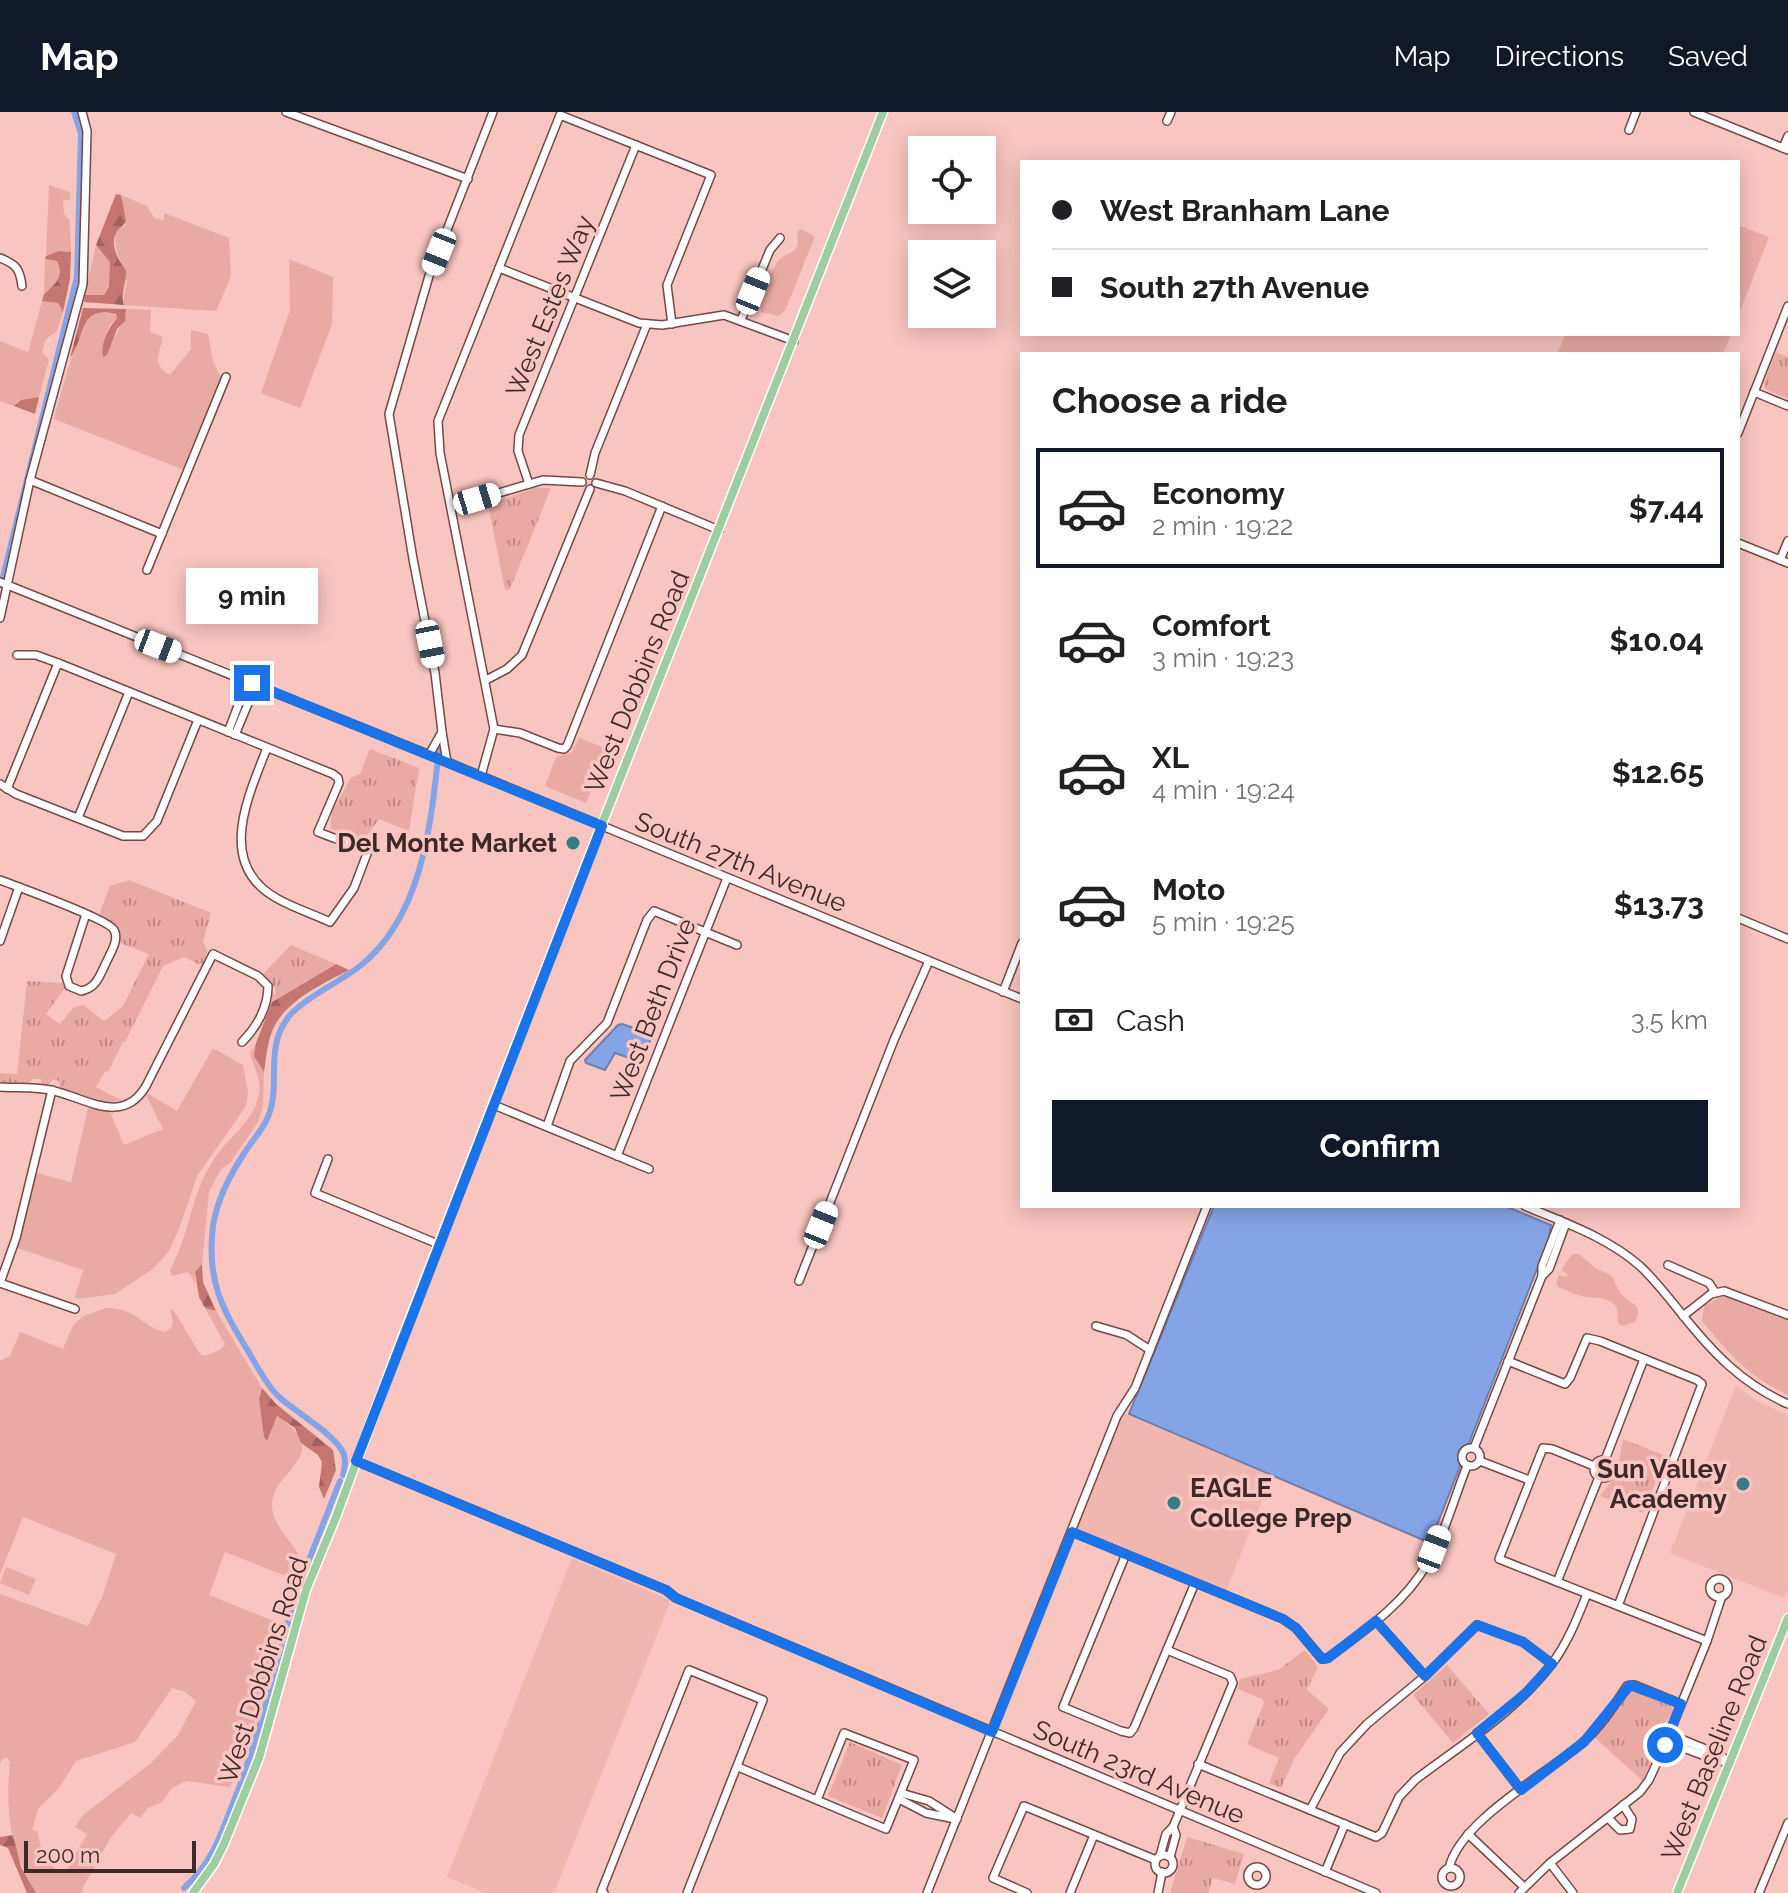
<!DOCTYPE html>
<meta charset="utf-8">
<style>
:root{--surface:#fff;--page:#f6f6f6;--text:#202124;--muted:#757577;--line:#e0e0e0;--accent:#111827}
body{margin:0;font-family:Raleway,sans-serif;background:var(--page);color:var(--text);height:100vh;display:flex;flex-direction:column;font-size:30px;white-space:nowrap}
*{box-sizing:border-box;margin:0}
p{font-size:26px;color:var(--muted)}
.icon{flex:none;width:44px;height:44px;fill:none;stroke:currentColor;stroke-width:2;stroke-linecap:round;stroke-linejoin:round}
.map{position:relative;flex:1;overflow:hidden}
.side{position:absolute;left:1020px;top:240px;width:720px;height:856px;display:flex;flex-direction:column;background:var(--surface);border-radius:0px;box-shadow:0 4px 20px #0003}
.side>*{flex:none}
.hud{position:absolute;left:1020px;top:48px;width:720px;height:176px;border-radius:0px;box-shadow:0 4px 20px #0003;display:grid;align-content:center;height:176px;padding:0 32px;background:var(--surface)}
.buttons{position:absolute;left:908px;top:24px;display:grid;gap:16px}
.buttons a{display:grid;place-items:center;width:88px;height:88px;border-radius:0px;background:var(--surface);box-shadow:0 4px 20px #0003;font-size:40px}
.scale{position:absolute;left:24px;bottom:20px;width:172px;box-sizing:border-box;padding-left:8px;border:4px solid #3d2928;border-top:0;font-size:22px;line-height:28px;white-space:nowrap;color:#3d2928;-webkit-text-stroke:6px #f9c5c0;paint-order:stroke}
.end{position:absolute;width:36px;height:36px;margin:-18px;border:10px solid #1a73e8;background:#fff;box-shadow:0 0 0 4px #fff}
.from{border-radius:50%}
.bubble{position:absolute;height:56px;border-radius:0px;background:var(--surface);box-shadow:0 4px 20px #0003;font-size:26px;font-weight:700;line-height:56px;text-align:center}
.car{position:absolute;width:24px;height:48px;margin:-24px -12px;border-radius:10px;box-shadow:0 0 6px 2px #0007;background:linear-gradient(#fff 24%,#345 0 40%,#fff 0 76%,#345 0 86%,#fff 0)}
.hud b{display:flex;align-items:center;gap:28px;height:76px;font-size:30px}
.hud b+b{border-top:2px solid var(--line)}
.hud i{width:20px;height:20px;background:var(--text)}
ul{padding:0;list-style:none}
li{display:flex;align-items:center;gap:24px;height:120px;margin:0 16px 12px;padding:0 16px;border:4px solid transparent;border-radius:0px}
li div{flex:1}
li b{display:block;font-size:30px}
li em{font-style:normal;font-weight:700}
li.active{border-color:var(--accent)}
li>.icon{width:72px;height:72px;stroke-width:1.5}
h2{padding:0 32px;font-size:36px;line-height:96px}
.pay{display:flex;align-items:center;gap:20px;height:88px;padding:0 32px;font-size:30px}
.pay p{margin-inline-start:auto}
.action{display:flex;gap:16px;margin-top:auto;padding:16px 32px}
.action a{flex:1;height:92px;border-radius:0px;background:var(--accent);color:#fff;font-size:32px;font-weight:700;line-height:92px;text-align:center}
header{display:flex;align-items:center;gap:48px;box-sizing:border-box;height:112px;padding:0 40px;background:var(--accent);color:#fff}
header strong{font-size:38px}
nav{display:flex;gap:44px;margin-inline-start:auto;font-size:28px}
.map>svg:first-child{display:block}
.built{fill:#f0b6b0}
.grass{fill:#eaaaa4;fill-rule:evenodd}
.forest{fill:url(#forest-firs)}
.park{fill:url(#park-tufts)}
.water{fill:#85a4e6;stroke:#6f7fad;stroke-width:2}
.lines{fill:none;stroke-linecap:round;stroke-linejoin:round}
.canal{stroke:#85a4e6;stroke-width:6}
.minor-casing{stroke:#744946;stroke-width:10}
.major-casing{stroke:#fff;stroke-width:11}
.minor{stroke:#fff;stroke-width:7}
.major{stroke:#9ecda0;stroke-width:8}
.route{stroke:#1a73e8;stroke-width:10}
.poi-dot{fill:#367e85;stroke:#f9c5c0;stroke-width:3}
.labels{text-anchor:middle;stroke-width:7;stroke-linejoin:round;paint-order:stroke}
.street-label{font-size:26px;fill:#3d2928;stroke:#f9c5c0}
.poi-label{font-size:26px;font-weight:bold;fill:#3d2928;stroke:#f9c5c0;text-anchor:end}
</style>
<header>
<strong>Map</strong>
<nav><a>Map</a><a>Directions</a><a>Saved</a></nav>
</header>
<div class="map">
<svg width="1788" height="1781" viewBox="0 0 1788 1781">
<defs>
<pattern id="forest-firs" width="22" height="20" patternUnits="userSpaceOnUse" patternTransform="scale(2)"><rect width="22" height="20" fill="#c67670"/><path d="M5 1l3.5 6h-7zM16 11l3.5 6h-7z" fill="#a2615c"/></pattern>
<pattern id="park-tufts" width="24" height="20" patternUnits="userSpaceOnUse" patternTransform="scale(2)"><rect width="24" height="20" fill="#eaaaa4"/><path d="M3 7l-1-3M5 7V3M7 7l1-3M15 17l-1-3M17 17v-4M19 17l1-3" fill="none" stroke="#bf8a86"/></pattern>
</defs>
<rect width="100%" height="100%" fill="#f9c5c0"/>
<g class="built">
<polygon points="1736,1273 1757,1289 1788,1303 1788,1477 1784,1486 1670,1441"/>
<polygon points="1122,1301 1272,1364 1226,1479 1076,1417"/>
<polygon points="572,1446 669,1488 669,1493 554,1781 485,1781 447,1765"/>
</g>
<g class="grass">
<polygon points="49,73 70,80 70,89 63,87 64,102 70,109 71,140 59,139 46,144"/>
<path d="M121,83l26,11 7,12 10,2v-7l65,25 2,38 -15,35 -92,-6c-2,-9 4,-18 2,-26 -4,-17 -12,-28 -11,-46l10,-8z"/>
<polygon points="1738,113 1769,125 1738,204"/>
<path d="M801,117l12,6 1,4 -29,72 -7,5 -17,-4 -1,-8c5,-12 9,-32 18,-43 9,-12 23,-3 19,-29z"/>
<path d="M96,133c3,5 11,10 14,16 4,8 -2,28 -6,34h-19z"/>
<path d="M45,147l12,2c9,14 -2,24 -13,33z"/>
<polygon points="289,147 333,165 332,212 300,296 261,281 290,198"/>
<polygon points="42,189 58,191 63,200 57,219 46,227 42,240 49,248 39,285 21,288 14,294 0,289 0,229 28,240"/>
<path d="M126,197l25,1 -1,22 13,5c-4,19 -12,27 7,38l21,-26v-19l17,4 5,28 10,19 -39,89 -130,-51c5,-18 25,-96 37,-104 7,-5 17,-3 25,0l1,3 -8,8 -7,22 5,7c4,-16 20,-35 19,-46z"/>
<polygon points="1566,222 1731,222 1723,242 1557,242"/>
<polygon points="579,626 608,637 586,691 545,674 556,645 572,640"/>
<path d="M256,931l-1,13 9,16 -1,35 -5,15 -28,41 -9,6 -12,23 -7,72 -7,8v12l-4,-9 -4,-3 -15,4 -2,-6c21,-37 21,-81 47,-115 15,-21 36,-33 42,-61 3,-15 -6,-27 -9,-41z"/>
<polygon points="213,936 243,953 248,981 246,994 197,1064 179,1117 169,1139 153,1157 115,1182 78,1187 75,1185 83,1158 17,1136 37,1061 71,1070 88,995 110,1000 124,1033 163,1017 146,983 147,981 177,999"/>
<path d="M1572,1142h7l16,14 16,7c4,5 6,14 10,19 10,12 23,8 14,28l-12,4 -5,-3 -1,-16c-12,-13 -25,-7 -39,-12 -7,-2 -13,-6 -20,-8l-2,-4 3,-8 7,2 2,-3 -7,-4z"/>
<path d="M1723,1183l65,25v75c-38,-17 -60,-42 -86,-74l2,-15z"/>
<path d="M106,1196c30,0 33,16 58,24l7,-4 2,-6 -3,-13 4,2 26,43 5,2 16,-7 4,-5 -20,-36 11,3 46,77 -3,11 5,38 3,3 10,-24c59,39 -5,55 -5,88 0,23 21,36 28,55l-7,20 -68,-27 -16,43 72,29 -17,72 -34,91 -44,-6 -14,7 -10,14 -14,6 -8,10 -9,-5 -20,24 -29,52 1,4h-47c-26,-44 -31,-80 -26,-131l-4,-5 -6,5v-168l88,32 14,-29 14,-43 -93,-37 -23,57v-213l10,-5 10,-24 43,17c12,-30 12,-31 43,-41zM172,1576l13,4 11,9 -18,34 -27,28 -68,52 -8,12 12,7 -19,34 -6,5c-18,-10 -20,-23 -25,-42l-5,-1 6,-21 21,-21 17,-27 59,-19z"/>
<polygon points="6,1455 36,1467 29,1483 0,1471"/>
</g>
<g class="forest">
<path d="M116,82l5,1 5,26c-2,4 -6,7 -9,10 -8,12 1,30 9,39 1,11 -6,25 -2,35l-40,-3 1,-7h19l5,-9 1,-24 -14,-17z"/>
<path d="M59,139l12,1 -1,27 -7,33 -5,-9 -16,-2 2,-7c11,-9 21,-18 13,-33l-12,-2 1,-3z"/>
<path d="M83,196l43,1 -1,12 -8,8 -10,26 -4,2c-3,-14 5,-28 14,-39l-1,-4c-38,-10 -30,23 -46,44z"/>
<polygon points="39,285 35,302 14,294 21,288"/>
<path d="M336,852l13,6c-28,15 -67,32 -78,64 -4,12 -5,25 -7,38l-10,-16 2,-13 16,-41z"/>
<polygon points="202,1152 203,1170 216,1199 205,1196 199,1185 195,1160"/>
<polygon points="262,1276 276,1292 333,1338 336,1358 324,1387 319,1375 322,1350 318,1343 301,1331 295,1316 277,1304 267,1329 264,1325 259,1287"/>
<polygon points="13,1723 21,1755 36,1781 27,1781 8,1736 0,1733 0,1725"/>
</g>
<g class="park">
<polygon points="1776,240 1788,245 1788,287 1765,277 1764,271"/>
<polygon points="536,376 551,376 510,477 505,478 488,392"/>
<path d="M370,637l49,19 -10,63 -30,-12 -14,19 -34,-9c-3,-20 13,-34 19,-51l10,-4z"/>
<polygon points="129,768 211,801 203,830 207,838 204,851 198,852 184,845 163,854 125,930 123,930 108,960 105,959 96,975 123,989 101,991 59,975 59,969 52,967 50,973 41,972 41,967 32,967 30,971 0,970 0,961 17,962 27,869 62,871 65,876 46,902 60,912 73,896 83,893 104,909 123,894 149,842 120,831 117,814 99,803 110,774"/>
<polygon points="291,833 336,852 272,890 272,883 276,882 275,875 271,875 263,862"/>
<polygon points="1623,1327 1666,1344 1643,1401 1600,1384 1617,1362"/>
<polygon points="1305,1538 1318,1555 1307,1578 1329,1597 1294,1647 1281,1676 1269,1671 1279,1646 1247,1632 1264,1591 1262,1587 1238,1577 1240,1567 1278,1558"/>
<polygon points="1447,1553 1489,1602 1453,1631 1413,1583"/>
<polygon points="1633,1579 1671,1594 1673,1598 1668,1607 1655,1619 1655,1641 1643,1669 1594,1625 1628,1581"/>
<polygon points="850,1630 902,1653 882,1706 828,1684"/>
<polygon points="1187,1725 1244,1742 1235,1772 1213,1766 1208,1781 1170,1781"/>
</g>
<g class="water">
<polygon points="622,912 652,922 644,949 641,950 615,941 605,958 586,951 585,948 618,913"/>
<polygon points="1214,1094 1505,1094 1551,1113 1549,1126 1430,1431 1129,1302"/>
</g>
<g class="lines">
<g class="canal">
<polyline points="3,465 77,165 81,21 74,0"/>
<path d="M343,1363c2,-7 3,-16 0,-23 -11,-20 -48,-40 -65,-56 -11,-11 -19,-26 -27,-40 -28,-46 -45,-73 -38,-130 4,-26 19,-55 34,-77 7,-10 15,-19 20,-30 15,-31 -3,-69 20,-100 13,-19 53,-37 73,-53 63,-50 71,-143 79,-217"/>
<polyline points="300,1471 340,1369"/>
<path d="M184,1776c28,-25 36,-51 49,-85 28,-69 43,-141 64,-213"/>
</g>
<g class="minor-casing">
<g id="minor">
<polyline points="286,0 468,67"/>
<polyline points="1694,0 1788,38"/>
<polyline points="1167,9 1171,0"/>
<polyline points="1629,18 1636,0"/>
<polyline points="1783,36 1788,24"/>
<path d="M0,146c16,6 20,11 22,28"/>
<polyline points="499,156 639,211 662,213 724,203 794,229"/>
<polyline points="741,208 770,138 780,126"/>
<polyline points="1754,280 1788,294"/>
<polyline points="1738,321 1788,194"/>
<polyline points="590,363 595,341 647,212"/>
<polyline points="30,368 162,422"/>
<polyline points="596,371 625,379 719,418"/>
<polyline points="529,372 518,339 519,323 636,33"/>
<polyline points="451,395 543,368 582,370"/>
<polyline points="1738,431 1788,451"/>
<polyline points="1780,448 1788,429"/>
<polyline points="147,458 226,265"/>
<polyline points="0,470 447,650 1022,887"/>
<polyline points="0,506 30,368 83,172 87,19 82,0"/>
<path d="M17,543h19l22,8 275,111 5,4 1,5 -21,49 50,19 -14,37 -24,34c-17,-8 -36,-14 -52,-23 -63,-34 -30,-102 -11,-151"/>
<polyline points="486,568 507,557 522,543 590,377"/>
<polyline points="494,617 520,621 558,636 564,637 567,634 662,394"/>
<polyline points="228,620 244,578 252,571"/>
<polyline points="442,620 447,650"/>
<polyline points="235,623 252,582 252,571"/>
<polyline points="429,643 442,620 435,561 413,447 389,302 429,164 493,0"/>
<polyline points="481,664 494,617 440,341 438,309 560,3 711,63 667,173 672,212"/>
<polyline points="0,672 16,682 123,724 143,724 157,709 198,608"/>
<polyline points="7,677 58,551"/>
<polyline points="78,706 129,580"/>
<path d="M0,768c18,7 108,39 114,50 6,10 -5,25 -9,35 -6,12 -9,23 -24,26l-12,-5 -3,-10 20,-62"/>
<polyline points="1738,806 1788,827"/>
<polyline points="0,829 19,775"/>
<polyline points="1003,880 1022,831"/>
<path d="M0,975c17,1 34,0 50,3 35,7 72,37 96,-4l67,-132 45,22 10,10c0,21 -11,41 -26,56"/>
<polyline points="52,978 16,1126 0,1171 75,1197"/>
<polyline points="494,993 649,1057"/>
<polyline points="547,1014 570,949 607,911 647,808 654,799 737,833"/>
<polyline points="617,1044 727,766"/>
<polyline points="328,1047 315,1081 438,1132"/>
<path d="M1525,1094c40,17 82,31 115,60 15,14 28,31 41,47 31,39 61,71 107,91"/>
<polyline points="1668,1153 1709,1171 1715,1180"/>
<polyline points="1542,1164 1549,1157 1566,1111"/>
<polyline points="799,1169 894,928 929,849"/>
<polyline points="1683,1204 1711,1182 1724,1179 1788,1203"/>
<polyline points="1096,1214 1127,1223 1150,1238"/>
<polyline points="1508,1249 1565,1272 1570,1266 1587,1226 1600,1229 1697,1268 1702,1272 1618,1494"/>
<circle cx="1471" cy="1345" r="9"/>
<polyline points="1474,1336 1542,1164 1542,1154 1560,1108"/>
<circle cx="1603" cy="1357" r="9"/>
<polyline points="1605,1348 1644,1247"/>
<polyline points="356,1349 666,1478 676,1486 1376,1781"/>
<polyline points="1480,1349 1529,1368"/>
<polyline points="1594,1354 1552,1337 1543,1336 1499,1447 1707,1529"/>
<path d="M1072,1420l211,87 13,9 26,31 6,-1c36,-27 76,-54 99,-94 18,-30 27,-66 40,-98"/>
<polyline points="1126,1442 1063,1595 1121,1619 1130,1621 1134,1616 1195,1471"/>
<circle cx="1719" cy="1476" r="9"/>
<polyline points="1557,1470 1599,1365"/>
<polyline points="1376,1509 1425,1564"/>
<circle cx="1667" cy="1625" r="9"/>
<polyline points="1671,1617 1707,1529 1722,1484"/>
<polyline points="1477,1621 1521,1678"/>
<polyline points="1676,1625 1720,1643 1728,1649"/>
<polyline points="1673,1632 1718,1649 1730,1650"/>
<path d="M1198,1652l178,73 6,-4 17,-36 16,-17c46,-35 100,-68 136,-115 16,-21 26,-46 36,-71"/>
<polyline points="738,1655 886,1717 914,1648 844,1621 817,1688"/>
<polyline points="901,1681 929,1689 957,1707"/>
<polyline points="899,1687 926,1701 955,1707"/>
<polyline points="1310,1698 1340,1641 1367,1612 1425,1564 1477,1513 1523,1530 1552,1552"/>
<polyline points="1608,1706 1620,1718 1630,1717 1632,1707 1623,1693"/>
<polyline points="1468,1722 1523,1774"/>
<circle cx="1164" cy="1752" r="9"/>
<polyline points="1160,1744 1166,1722 1173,1715 1233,1571 1230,1564 1167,1538"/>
<polyline points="1170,1745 1176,1723 1173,1715"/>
<polyline points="1550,1751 1573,1781"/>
<circle cx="1257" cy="1764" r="9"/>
<path d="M1449,1756c11,-47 96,-93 132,-124 19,-16 33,-38 46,-58l7,-1 47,19"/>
<circle cx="1451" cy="1765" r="9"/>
<polyline points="1325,1760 1345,1712"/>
<polyline points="604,1781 601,1780 689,1558 763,1588 687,1781"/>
<polyline points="927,1781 1117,1304 1135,1276 1207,1094"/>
<polyline points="1027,1781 993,1766 1024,1694 1156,1748"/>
<polyline points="1070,1781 1094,1723"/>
<polyline points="1158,1781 1162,1760"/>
<polyline points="1519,1781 1550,1751 1640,1680 1649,1668 1665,1633"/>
<polyline points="1759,1781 1788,1711"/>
</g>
</g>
<g class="major-casing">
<g id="major">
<polyline points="193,1781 214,1752 224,1732 259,1646 306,1478 336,1405 395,1245 587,750 883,0"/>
<polyline points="1677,1781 1788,1506"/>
</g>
</g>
<use href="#minor" class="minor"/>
<use href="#major" class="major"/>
</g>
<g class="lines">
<polyline class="route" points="252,571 602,714 356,1349 666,1478 676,1486 992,1620 1072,1420 1283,1507 1296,1516 1322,1547 1328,1546 1376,1509 1425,1564 1477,1513 1523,1530 1552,1552 1527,1580 1477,1621 1521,1678 1584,1630 1630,1573 1681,1592 1671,1617 1675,1622 1675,1628 1670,1633 1665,1633"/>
</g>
<g class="poi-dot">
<circle cx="573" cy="731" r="8"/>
<circle cx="1743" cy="1372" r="8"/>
<circle cx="1174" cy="1391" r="8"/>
</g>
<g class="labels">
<g class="street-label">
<text transform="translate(550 194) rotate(-68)" y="9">West Estes Way</text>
<text transform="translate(637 570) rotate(-68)" y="9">West Dobbins Road</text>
<text transform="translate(741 750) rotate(22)" y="9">South 27th Avenue</text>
<text transform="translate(653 898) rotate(-69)" y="9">West Beth Drive</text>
<text transform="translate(263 1558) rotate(-72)" y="9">West Dobbins Road</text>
<text transform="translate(1714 1636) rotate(-68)" y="9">West Baseline Road</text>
<text transform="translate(1139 1660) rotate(23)" y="9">South 23rd Avenue</text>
</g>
<g class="poi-label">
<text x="557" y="740">Del Monte Market</text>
<text x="1727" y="1366">Sun Valley<tspan x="1727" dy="30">Academy</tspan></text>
<text x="1190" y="1385" text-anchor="start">EAGLE<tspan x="1190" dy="30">College Prep</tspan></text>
</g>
</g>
</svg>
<div class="buttons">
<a><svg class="icon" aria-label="locate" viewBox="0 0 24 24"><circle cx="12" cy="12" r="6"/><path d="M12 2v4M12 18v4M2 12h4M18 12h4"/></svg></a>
<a><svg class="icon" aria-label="layers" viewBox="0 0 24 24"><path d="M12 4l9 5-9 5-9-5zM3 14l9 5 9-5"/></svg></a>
</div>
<div class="scale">200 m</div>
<i class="end from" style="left:1665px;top:1633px"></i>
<i class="end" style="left:252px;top:571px"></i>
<div class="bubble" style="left:186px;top:456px;width:132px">9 min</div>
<i class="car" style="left:439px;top:140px;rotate:202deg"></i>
<i class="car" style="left:753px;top:179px;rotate:22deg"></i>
<i class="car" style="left:477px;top:387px;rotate:73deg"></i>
<i class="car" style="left:430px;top:532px;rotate:169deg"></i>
<i class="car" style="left:158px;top:534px;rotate:111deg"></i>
<i class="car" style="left:821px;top:1113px;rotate:22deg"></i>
<i class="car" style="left:1434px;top:1437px;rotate:21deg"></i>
<div class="hud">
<b><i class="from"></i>West Branham Lane</b>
<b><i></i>South 27th Avenue</b>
</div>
<section class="side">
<h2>Choose a ride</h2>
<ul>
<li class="active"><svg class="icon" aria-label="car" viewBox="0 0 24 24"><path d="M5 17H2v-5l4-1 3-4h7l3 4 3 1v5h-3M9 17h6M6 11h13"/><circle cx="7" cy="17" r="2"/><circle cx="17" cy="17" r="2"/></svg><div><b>Economy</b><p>2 min · 19:22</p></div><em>$7.44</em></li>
<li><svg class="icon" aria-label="car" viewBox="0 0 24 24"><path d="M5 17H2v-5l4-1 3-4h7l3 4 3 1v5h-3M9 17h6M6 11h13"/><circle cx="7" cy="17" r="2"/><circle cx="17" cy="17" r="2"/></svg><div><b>Comfort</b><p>3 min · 19:23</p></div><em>$10.04</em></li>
<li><svg class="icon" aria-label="car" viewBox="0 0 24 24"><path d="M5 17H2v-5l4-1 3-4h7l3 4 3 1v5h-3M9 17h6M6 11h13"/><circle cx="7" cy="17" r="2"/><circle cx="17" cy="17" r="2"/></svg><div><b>XL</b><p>4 min · 19:24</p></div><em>$12.65</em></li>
<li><svg class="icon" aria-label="car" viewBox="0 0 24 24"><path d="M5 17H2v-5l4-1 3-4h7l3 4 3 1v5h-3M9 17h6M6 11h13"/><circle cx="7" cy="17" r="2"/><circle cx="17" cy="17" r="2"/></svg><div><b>Moto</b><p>5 min · 19:25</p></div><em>$13.73</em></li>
</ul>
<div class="pay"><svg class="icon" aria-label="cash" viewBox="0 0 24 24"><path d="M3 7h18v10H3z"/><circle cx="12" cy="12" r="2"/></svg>Cash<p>3.5 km</p></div>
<div class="action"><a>Confirm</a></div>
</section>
</div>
